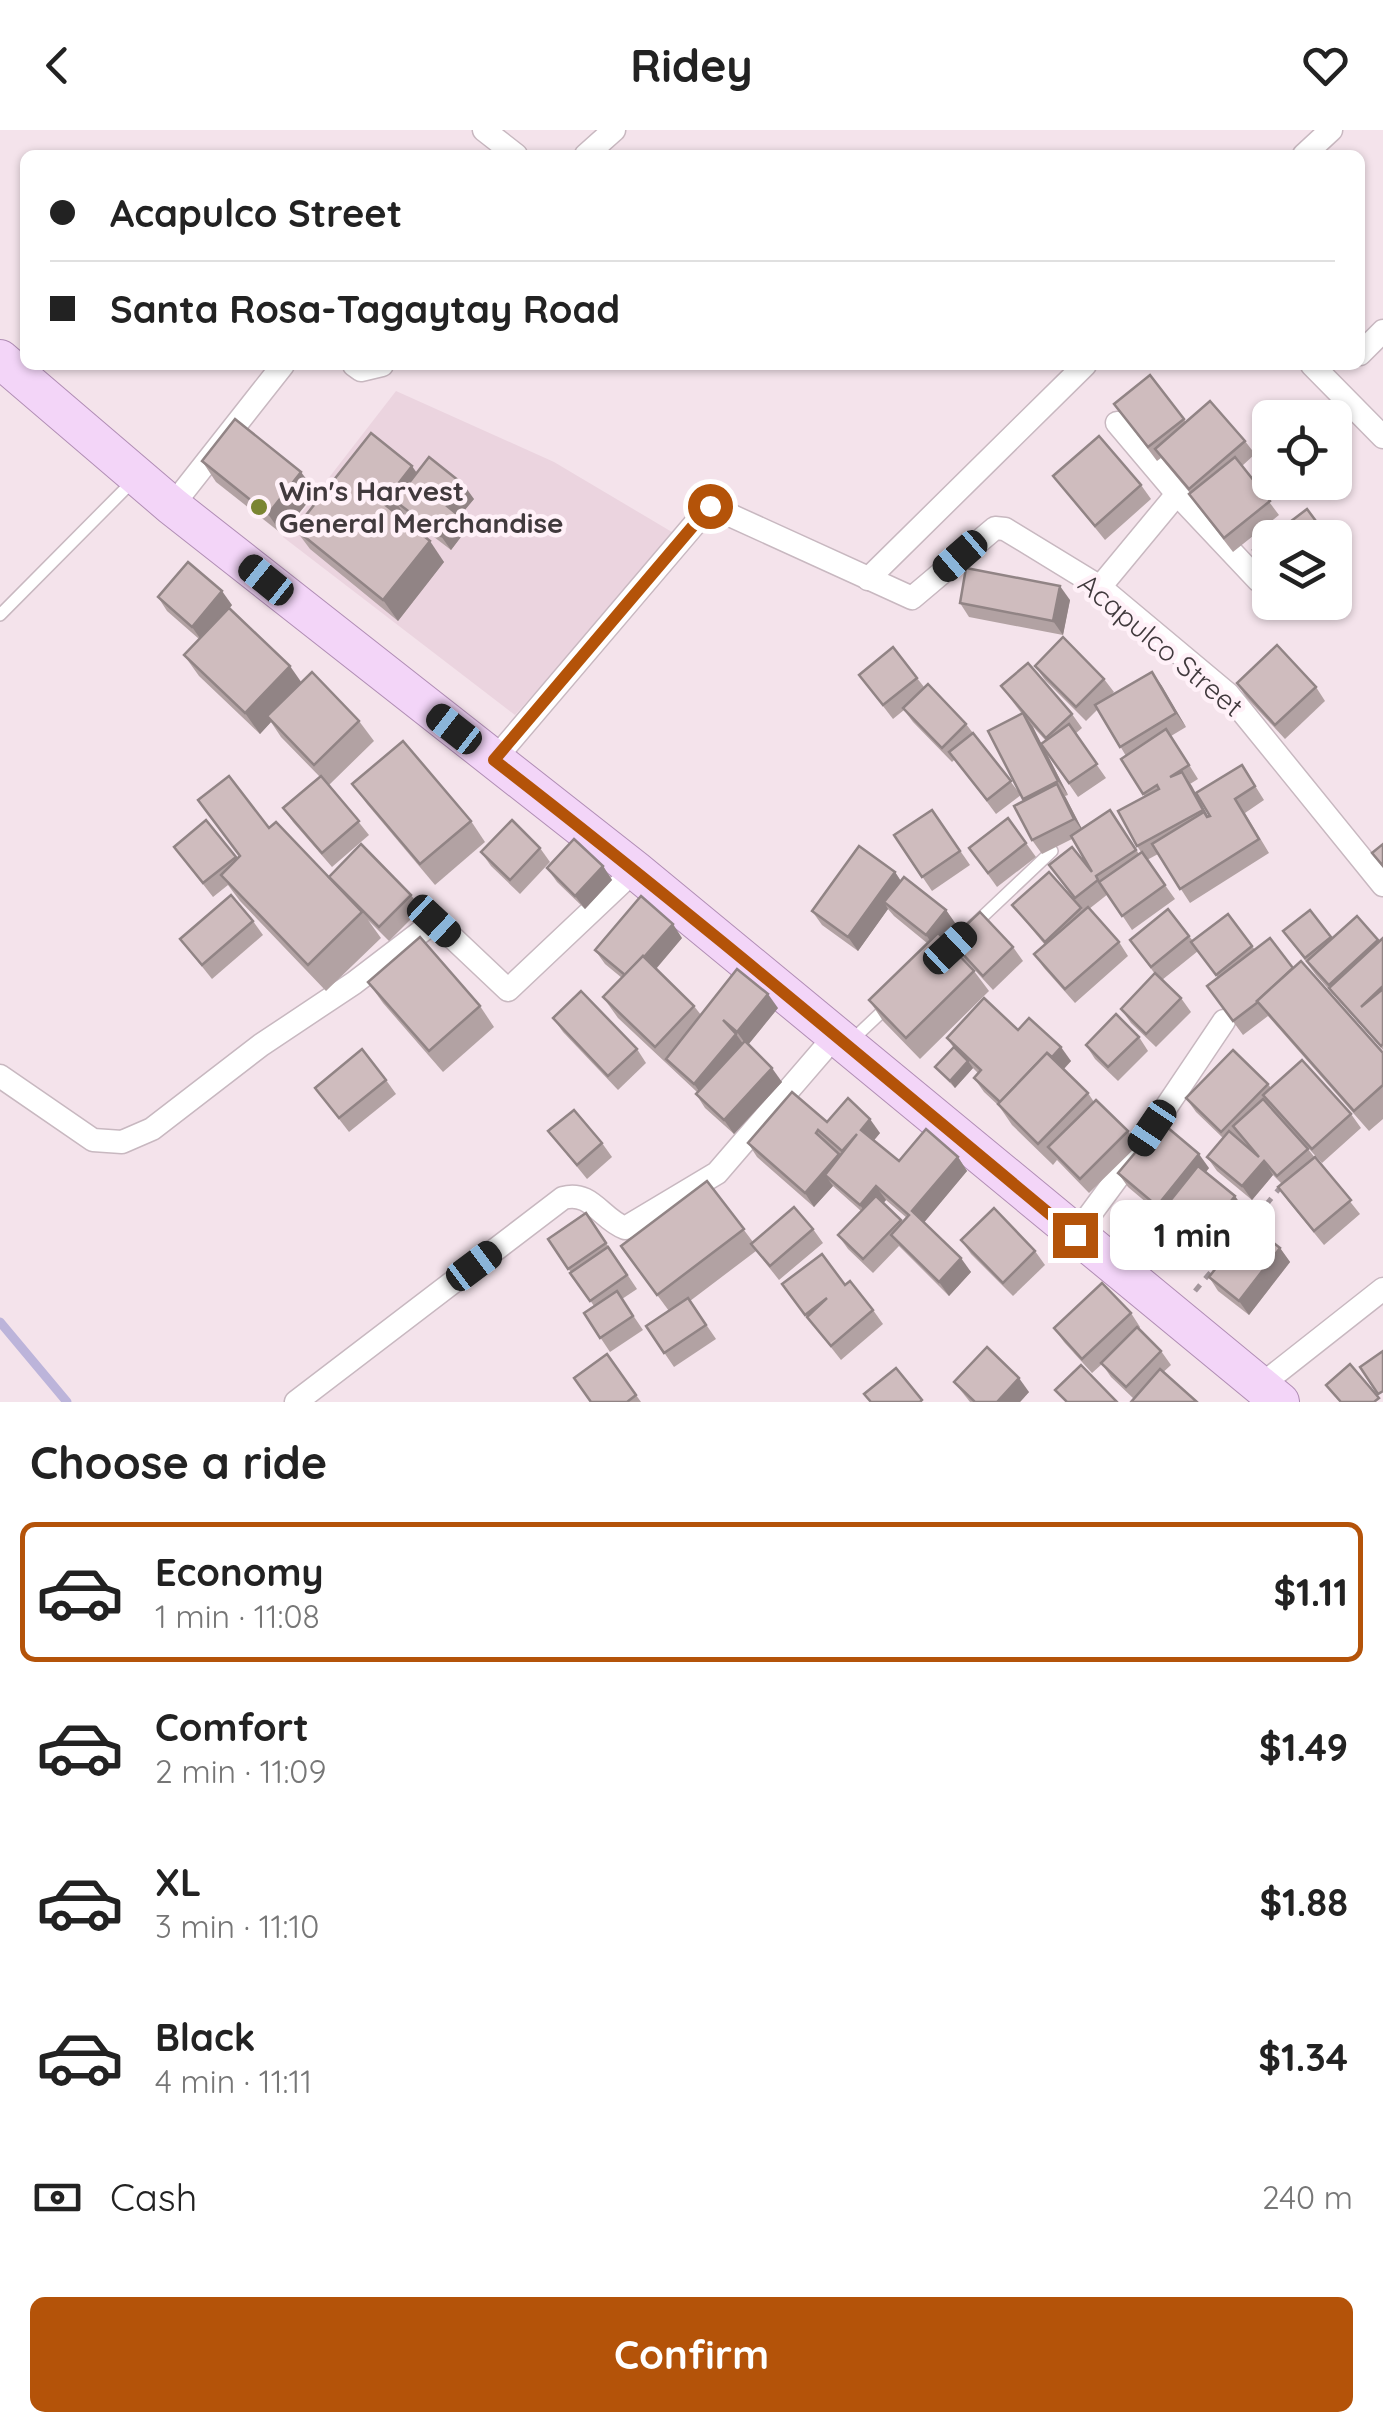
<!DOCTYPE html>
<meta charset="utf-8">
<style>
:root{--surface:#fff;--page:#f2f2f2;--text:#222;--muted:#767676;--line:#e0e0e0;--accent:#b45309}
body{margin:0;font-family:Quicksand,sans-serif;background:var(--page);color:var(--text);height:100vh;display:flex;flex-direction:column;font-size:38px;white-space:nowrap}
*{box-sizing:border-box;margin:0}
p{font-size:32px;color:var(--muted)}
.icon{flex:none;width:55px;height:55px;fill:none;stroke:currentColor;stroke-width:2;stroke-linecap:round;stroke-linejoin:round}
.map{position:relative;height:1272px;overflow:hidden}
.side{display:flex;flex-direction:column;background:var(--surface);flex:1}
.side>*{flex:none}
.top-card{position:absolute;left:20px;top:20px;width:1345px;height:220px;border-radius:15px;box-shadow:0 2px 8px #0004;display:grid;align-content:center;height:220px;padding:0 30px;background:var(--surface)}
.tools{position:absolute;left:1252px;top:270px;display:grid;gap:20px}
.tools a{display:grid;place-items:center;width:100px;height:100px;border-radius:15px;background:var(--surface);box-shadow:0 2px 8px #0004;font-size:50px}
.end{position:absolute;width:45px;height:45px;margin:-22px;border:12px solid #b45309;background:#fff;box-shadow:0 0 0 5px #fff}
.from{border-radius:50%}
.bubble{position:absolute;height:70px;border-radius:15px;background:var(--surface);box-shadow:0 2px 8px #0004;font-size:32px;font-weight:700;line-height:70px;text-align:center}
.car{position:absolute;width:30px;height:60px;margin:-30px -15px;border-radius:12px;box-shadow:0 0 8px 2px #0007;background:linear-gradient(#222 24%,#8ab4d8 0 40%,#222 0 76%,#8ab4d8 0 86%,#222 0)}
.top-card b{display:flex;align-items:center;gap:35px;height:95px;font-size:38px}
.top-card b+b{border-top:2px solid var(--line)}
.top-card i{width:25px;height:25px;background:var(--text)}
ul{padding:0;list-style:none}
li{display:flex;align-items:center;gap:30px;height:140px;margin:0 20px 15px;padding:0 10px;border:5px solid transparent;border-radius:15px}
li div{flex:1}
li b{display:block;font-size:38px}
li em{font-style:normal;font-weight:700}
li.active{border-color:var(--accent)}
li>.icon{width:90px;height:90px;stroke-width:1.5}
h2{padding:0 30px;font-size:45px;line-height:120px}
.pay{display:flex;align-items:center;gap:25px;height:110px;padding:0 30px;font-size:38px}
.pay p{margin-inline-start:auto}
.cta{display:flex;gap:20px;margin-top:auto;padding:20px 30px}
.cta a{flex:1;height:115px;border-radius:15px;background:var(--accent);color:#fff;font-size:40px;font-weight:700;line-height:115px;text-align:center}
header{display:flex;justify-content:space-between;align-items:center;height:130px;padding:0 30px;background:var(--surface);font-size:45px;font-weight:700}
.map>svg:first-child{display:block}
.built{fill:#ebd4df}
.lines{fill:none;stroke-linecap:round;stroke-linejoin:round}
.stream{stroke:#bcb4da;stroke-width:9}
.lane-casing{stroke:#c8b8c0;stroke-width:14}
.street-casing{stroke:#c8b8c0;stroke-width:25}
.primary-casing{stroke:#b08db4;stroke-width:40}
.path{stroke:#a3969c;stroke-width:5;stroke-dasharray:8 8;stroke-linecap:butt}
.lane{stroke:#fff;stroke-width:11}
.street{stroke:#fff;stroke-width:22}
.primary{stroke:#f3d5f8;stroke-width:38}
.wall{fill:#b2a2a3;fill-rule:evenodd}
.shaded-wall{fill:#918485}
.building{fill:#cfbcbe;stroke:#918485;stroke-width:2.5}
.route{stroke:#b45309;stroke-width:12}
.poi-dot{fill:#7b8532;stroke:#fff1f8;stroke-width:4}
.labels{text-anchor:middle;stroke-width:9;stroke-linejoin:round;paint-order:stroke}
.poi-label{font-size:28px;font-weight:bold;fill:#413a3d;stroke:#fff1f8;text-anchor:start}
.street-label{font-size:28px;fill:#413a3d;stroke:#fff1f8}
</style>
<header><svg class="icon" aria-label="back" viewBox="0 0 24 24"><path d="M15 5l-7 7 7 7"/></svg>Ridey<svg class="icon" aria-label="heart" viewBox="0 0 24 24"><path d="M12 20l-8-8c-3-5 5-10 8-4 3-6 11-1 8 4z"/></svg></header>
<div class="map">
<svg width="1383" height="1272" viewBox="0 0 1383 1272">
<rect width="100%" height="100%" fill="#f4e3eb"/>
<polygon class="built" points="396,261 554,332 677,405 515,585 283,407"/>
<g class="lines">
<polyline class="stream" points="0,1192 67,1272"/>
<g class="lane-casing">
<g id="lane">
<polyline points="0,485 132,352"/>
<polyline points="941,826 1052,721"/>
<polyline points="851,911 888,876"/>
</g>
</g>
<g class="street-casing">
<g id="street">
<polyline points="484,0 516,25"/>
<polyline points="586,25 614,0"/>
<polyline points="1304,25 1331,0"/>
<polyline points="1360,224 1383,201"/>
<polyline points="354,235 361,240 382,235"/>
<polyline points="1312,235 1383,307"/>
<polyline points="1117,293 1177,364 1258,450"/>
<polyline points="172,376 283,235"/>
<polyline points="868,449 1085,235"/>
<polyline points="1100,457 1177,364"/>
<polyline points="494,630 710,376 912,468 995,398 1005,399 1100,457 1228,564 1383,755"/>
<polyline points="0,946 93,1010 122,1012 152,999 261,915 354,853 435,791 508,860 635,740"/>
<polyline points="1075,1105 1134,1025 1224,891"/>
<polyline points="1260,1256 1383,1159"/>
<path d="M296,1272l267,-204c28,-8 38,21 62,30l92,-55 119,-138"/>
</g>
</g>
<g class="primary-casing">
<polyline id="primary" points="0,229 172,376 635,740 1280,1272"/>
</g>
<polyline class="path" points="1195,1161 1279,1059"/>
<use href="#lane" class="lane"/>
<use href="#street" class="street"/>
<use href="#primary" class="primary"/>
</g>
<g class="wall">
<polygon points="1150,245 1186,292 1245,311 1255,324 1242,336 1279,385 1233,422 1199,378 1189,364 1190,363 1161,328 1157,331 1114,274"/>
<polygon points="202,331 316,362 282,404 216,352"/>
<polygon points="417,343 474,369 459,387 467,399 451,420 404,384 402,388 444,432 398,491 310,419 295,399"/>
<polygon points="1053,346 1141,355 1151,369 1105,410"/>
<polygon points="158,467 232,475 229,479 301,553 359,591 374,611 329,655 369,705 332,737 293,692 283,678 320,647 281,607 271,592 260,604 199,546 184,525 199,509 167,481"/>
<polygon points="1070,470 1063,505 969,487 960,473"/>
<path d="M1035,536l69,13 10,13 -5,5 43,-25 34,55 -15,9 27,43 -8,5 18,32 34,-51 22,35 -19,13 24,40 -79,50 -32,-49 -11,6 28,39 -43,31 -24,-36 -19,15 30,33 9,14 -53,47 -31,-35 -10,-14 11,-9 -33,-40 37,-33 34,39 -34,-46 43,7 -20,-33 -30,15 -10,-14 -8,-40 -36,-69 34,-17 -21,-28 71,28 10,14 -7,6 31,44 -28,19 -34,-49 24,47 -3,1 17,33 28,-19 29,44 2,-2 -4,-6 8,-49 -24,-38 5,-3 -28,-47 -12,12 -41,-41zM1028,591l18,20 -5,3 -8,-17z"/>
<polygon points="859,545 917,548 924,557 966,594 1021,665 996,684 955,629 952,632 913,592 904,580 893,589"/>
<polygon points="1237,553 1316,557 1325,571 1285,609 1246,567"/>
<polygon points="352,654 471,691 485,712 435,755 367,674"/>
<polygon points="198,670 269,698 329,748 411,765 421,779 389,811 368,790 381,808 326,861 240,771 228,755 213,767 174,717 206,690 237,729 240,727"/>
<polygon points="932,680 970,735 932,761 894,705"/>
<polygon points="1008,688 1036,727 997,757 969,718"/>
<polygon points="540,718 550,732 520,764 491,736 481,722"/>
<polygon points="603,736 612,750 585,779 557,752 547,738"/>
<polygon points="895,742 901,751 946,780 955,793 944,809 974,841 989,861 920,929 883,891 869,870 927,813 894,786 888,779 858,821 822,795 812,781"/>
<polygon points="1310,780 1332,808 1357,786 1379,812 1383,808 1383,920 1316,845 1283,801"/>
<polygon points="1228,784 1255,820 1293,838 1383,923 1383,989 1369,1001 1268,886 1243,905 1207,856 1218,848 1198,821 1162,850 1181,868 1191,882 1156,917 1131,893 1121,879 1155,844 1130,810 1189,806 1193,811"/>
<polygon points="253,791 263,805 212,849 180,809"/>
<polygon points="682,808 656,839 694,876 701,885 778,878 748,915 782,952 734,1004 705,978 696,964 697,962 618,888 603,867 622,848 605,834 595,820"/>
<polygon points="950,810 1013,817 1023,831 993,860 960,824"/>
<polygon points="368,852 480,876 494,897 443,942 383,873"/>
<polygon points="553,888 637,919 646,933 618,960 563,902"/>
<polygon points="1018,900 1071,931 1064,939 1088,963 1094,972 1128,1001 1138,1015 1089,1063 1057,1030 1053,1035 1012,995 999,976 984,962 974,948 978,943 972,937 973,938 955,958 935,937 953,917 947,908"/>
<polygon points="1139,907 1148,921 1118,951 1095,929 1086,915"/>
<polygon points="386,950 396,964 349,1002 315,958"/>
<polygon points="1268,954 1271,958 1351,984 1361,998 1322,1033 1270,976 1308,1019 1360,1084 1324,1115 1288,1071 1278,1057 1282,1054 1273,1045 1252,1070 1217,1041 1207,1027 1223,1008 1196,982 1186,968"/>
<path d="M827,992l53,11 -6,7 25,21 59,-4 9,14 -43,51 47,50 -22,24 -50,-50 -26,27 -25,-24 -10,-14 23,-24 -28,-25 -19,21 -57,-50 -9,-14zM886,1070l21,18 -4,4 -20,-19z"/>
<polygon points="548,1001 602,1013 612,1027 587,1049"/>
<polygon points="1209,1038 1206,1042 1245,1080 1205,1130 1168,1100 1158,1086 1160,1084 1128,1057 1118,1043"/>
<polygon points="707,1051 753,1112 813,1099 823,1113 779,1150 756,1121 690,1171 716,1209 674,1237 646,1196 669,1181 621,1116"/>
<polygon points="586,1083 637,1159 622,1169 643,1200 610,1222 584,1183 594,1176 548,1109"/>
<polygon points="961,1110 1035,1121 1045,1135 1013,1166 971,1124"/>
<polygon points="1280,1118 1290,1132 1249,1185 1218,1161 1209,1147"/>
<polygon points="845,1155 873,1180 883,1194 841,1230 792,1168"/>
<polygon points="1131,1183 1140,1197 1139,1199 1161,1221 1171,1235 1134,1269 1111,1247 1102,1234 1092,1243 1064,1212 1054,1198"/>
<polygon points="607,1224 641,1272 591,1272"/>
<polygon points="954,1252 1029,1262 1020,1272 970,1272"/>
</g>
<g class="shaded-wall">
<polygon points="412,336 426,356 395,371 404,384 397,393 383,373"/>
<polygon points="301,342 316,362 282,404 268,384"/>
<polygon points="464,355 474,369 459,387 467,399 451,420 441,406 447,376"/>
<polygon points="430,411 444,432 398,491 383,470"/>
<polygon points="1060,456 1070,470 1063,505 1053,491"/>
<polygon points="222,461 232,475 202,511 192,497"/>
<polygon points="290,536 304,556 267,586 271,592 260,604 245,583"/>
<polygon points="1152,542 1162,556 1186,597 1176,583"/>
<polygon points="1023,583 1033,597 1068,665 1058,651"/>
<polygon points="1182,642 1192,656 1212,694 1203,680"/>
<polygon points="1057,654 1066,668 1084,703 1074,689"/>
<polygon points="603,736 612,750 585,779 575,766"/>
<polygon points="895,742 904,756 884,772 888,779 858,821 848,807"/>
<polygon points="946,780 955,793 936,819 926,805"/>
<polygon points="673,794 682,808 637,861 627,847"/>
<polygon points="768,864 778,878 747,916 737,902"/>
<polygon points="736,904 746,918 704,968 694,954"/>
<polygon points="1061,917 1071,931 1015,991 1005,977"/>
<polygon points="968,931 973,938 955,958 950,951"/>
<polygon points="772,938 782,952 734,1004 724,990"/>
<polygon points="870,989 880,1003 871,1014 861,1000"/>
<polygon points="839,1024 849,1038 825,1045 833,1056 814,1077 805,1063"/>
<polygon points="1199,1024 1209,1038 1167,1090 1157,1076"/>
<polygon points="958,1027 967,1041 922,1095 912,1081"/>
<polygon points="1264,1031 1273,1045 1252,1070 1242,1056"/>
<polygon points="876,1056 886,1070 870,1089 860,1075"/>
<polygon points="1235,1066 1245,1080 1205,1130 1195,1116"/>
<polygon points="1280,1118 1290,1132 1249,1185 1239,1171"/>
<polygon points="961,1128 971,1142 949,1166 939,1152"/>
<polygon points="1019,1248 1029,1262 1020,1272 997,1272"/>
</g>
<g class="building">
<polygon points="1150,245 1184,289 1148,317 1114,274"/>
<polygon points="1210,271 1245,311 1189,359 1155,319"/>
<polygon points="235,289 301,342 268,384 202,331"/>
<polygon points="371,303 412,336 383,373 430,411 383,470 295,399"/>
<polygon points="1099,306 1141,355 1095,396 1053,346"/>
<polygon points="429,327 464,355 447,376 458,385 441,406 395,371"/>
<polygon points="1235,327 1270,371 1224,408 1189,364"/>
<polygon points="1307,379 1327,406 1324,408 1270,408 1270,444 1253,420"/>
<polygon points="188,432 222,461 192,497 158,467"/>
<polygon points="966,438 1060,456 1053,491 960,473"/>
<polygon points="229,478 290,536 245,583 184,525"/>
<polygon points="1063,507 1104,549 1076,577 1035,536"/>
<polygon points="1277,515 1316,557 1275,595 1237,553"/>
<polygon points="893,517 917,548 883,575 859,545"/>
<polygon points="1028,533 1072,584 1046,608 1001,556"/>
<polygon points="312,542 359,591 314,635 267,586"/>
<polygon points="1152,542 1176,583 1120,617 1095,575"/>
<polygon points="928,554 966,594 942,618 903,578"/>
<polygon points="1023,583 1058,651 1023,669 988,601"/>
<polygon points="1069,594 1097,634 1069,653 1041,614"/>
<polygon points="1166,599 1189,635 1170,647 1182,642 1203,680 1137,716 1118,681 1159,659 1157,655 1143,664 1121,629"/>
<polygon points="973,603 1011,651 987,670 949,622"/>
<polygon points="403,611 471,691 420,734 352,654"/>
<polygon points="1242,635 1255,656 1235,669 1259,709 1180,759 1152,714 1204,682 1207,687 1210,686 1196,663"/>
<polygon points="229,646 269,698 276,692 362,782 308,835 221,745 240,726 198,670"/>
<polygon points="321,646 359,691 322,723 283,678"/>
<polygon points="1057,654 1074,689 1032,710 1014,676"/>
<polygon points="932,680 960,721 922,747 894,705"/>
<polygon points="1110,680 1136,720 1096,746 1098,750 1075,768 1049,735 1072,717 1092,742 1071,706"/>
<polygon points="1008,688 1026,713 988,743 969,718"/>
<polygon points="206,690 236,727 203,753 174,717"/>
<polygon points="512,690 540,718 510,750 481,722"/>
<polygon points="574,709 603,736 575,766 547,738"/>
<polygon points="361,714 411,765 379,797 329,747"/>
<polygon points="1383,714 1383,736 1372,723"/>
<polygon points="859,716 895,742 848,807 812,781"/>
<polygon points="1142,722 1165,755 1122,786 1099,752"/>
<polygon points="1049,742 1081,778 1045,812 1012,775"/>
<polygon points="904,747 946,780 926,805 884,772"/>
<polygon points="231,765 253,791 202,835 180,809"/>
<polygon points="641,766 673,794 644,827 643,826 625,845 595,820"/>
<polygon points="1088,777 1119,812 1065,859 1034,824"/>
<polygon points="1168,779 1189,806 1151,837 1130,810"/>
<polygon points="1310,780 1331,807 1305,828 1283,801"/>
<polygon points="980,782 1013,817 983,846 950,810"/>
<polygon points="1228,784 1252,816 1216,845 1191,812"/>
<polygon points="1357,786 1378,810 1329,855 1307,831"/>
<polygon points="938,803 974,841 906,908 869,870"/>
<polygon points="420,807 480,876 429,921 368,852"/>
<polygon points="1270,808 1293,838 1257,871 1258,872 1233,891 1207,856"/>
<polygon points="1383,808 1383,856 1361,877 1383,859 1383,914 1381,916 1329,858"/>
<polygon points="643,826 694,876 655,917 603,867"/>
<polygon points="1301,831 1383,923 1383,955 1354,981 1257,871"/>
<polygon points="737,839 768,864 737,902 723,890 736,904 694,954 666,929"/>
<polygon points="1155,843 1181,868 1146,904 1121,879"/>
<polygon points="581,861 637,919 608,946 553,888"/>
<polygon points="984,868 1018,900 1029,888 1061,917 1052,927 1047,923 1000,972 974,948 981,940 947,908"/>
<polygon points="1116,884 1139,907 1108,937 1086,915"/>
<polygon points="745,911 772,938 724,990 696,964"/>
<polygon points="954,917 968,931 950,951 935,937"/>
<polygon points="362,919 386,950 339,988 315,958"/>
<polygon points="1233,920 1268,954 1221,1002 1186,968"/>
<polygon points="1047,923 1088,963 1038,1014 998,974"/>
<polygon points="1302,930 1351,984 1312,1019 1263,965"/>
<polygon points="792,962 827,992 848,968 870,989 861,1000 899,1031 926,999 958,1027 912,1081 961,1128 939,1152 891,1105 909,1085 876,1056 860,1075 825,1045 857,1004 842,1021 818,1000 816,1003 839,1024 805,1063 748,1013"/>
<polygon points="1263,969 1308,1019 1277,1046 1264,1031 1242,1056 1207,1027 1229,1001 1259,1027 1233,996"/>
<polygon points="1096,970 1128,1001 1080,1049 1048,1017"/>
<polygon points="574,980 602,1013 577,1035 548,1001"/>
<polygon points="1161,992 1199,1024 1157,1076 1118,1043"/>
<polygon points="1315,1027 1351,1070 1314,1101 1278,1057"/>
<polygon points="1198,1036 1235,1066 1195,1116 1158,1086"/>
<polygon points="707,1051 744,1099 657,1165 621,1116"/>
<polygon points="876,1066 901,1090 863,1129 838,1105"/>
<polygon points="794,1077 813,1099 770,1136 751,1114"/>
<polygon points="994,1078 1035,1121 1003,1153 961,1110"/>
<polygon points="586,1083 606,1113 568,1139 548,1109"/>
<polygon points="1250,1094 1280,1118 1239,1171 1209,1147"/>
<polygon points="608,1117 627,1145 590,1171 570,1143"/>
<polygon points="822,1124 845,1155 850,1151 873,1180 831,1216 807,1187 827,1168 805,1185 782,1154"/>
<polygon points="1102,1153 1131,1183 1082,1229 1054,1198"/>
<polygon points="617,1161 633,1186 600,1208 584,1183"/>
<polygon points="688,1168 706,1195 664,1223 646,1196"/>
<polygon points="1137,1197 1161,1221 1126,1257 1101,1233"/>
<polygon points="987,1217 1019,1248 997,1272 975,1272 954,1252"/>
<polygon points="1383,1221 1383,1261 1378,1264 1360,1237"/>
<polygon points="607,1224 636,1265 627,1272 591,1272 574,1248"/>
<polygon points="1350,1234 1379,1268 1374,1272 1341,1272 1326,1255"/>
<polygon points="1081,1235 1117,1272 1067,1272 1055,1260"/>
<polygon points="896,1238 922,1270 920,1272 871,1272 864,1264"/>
<polygon points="1160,1239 1197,1272 1131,1272"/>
</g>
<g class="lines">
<path class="route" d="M710,376l-216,254c198,153 388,315 581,475"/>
</g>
<circle class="poi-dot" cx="259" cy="377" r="10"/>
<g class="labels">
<g class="poi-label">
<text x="279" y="371">Win's Harvest<tspan x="279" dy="32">General Merchandise</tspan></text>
</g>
<g class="street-label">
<text transform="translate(1161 515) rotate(40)" y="10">Acapulco Street</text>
</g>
</g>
</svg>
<div class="tools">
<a><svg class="icon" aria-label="locate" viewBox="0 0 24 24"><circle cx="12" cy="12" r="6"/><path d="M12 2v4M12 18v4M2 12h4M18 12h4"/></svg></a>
<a><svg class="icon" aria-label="layers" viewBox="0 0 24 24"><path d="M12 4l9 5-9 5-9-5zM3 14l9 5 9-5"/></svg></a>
</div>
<i class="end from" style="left:710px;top:376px"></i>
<i class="end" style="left:1075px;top:1105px"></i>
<div class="bubble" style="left:1110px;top:1070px;width:165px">1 min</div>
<i class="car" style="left:960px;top:426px;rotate:229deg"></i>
<i class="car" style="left:266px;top:450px;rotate:309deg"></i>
<i class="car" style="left:454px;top:599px;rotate:308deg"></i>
<i class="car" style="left:434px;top:791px;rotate:133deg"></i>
<i class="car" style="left:950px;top:818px;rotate:47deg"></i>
<i class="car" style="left:1152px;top:998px;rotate:214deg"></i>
<i class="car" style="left:474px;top:1136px;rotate:53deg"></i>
<div class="top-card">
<b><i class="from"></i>Acapulco Street</b>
<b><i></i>Santa Rosa-Tagaytay Road</b>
</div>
</div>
<section class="side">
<h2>Choose a ride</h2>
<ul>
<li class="active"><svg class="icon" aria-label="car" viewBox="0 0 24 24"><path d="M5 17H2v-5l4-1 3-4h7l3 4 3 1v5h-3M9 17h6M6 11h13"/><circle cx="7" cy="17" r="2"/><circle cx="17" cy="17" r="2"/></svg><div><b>Economy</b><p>1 min · 11:08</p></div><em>$1.11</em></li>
<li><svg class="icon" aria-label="car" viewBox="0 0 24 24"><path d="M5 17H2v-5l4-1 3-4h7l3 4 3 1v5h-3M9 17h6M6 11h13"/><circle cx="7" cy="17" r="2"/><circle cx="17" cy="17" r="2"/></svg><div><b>Comfort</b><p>2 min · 11:09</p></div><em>$1.49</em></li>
<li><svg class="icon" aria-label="car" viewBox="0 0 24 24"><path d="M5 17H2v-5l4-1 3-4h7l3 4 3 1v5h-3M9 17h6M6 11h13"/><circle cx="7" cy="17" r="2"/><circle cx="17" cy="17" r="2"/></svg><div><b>XL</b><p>3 min · 11:10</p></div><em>$1.88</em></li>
<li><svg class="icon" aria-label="car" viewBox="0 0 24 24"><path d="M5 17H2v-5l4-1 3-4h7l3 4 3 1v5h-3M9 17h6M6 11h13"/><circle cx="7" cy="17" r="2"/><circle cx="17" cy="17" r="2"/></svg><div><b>Black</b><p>4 min · 11:11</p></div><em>$1.34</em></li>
</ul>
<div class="pay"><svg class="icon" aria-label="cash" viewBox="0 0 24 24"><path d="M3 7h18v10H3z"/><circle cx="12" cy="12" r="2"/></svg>Cash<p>240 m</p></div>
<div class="cta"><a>Confirm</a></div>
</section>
